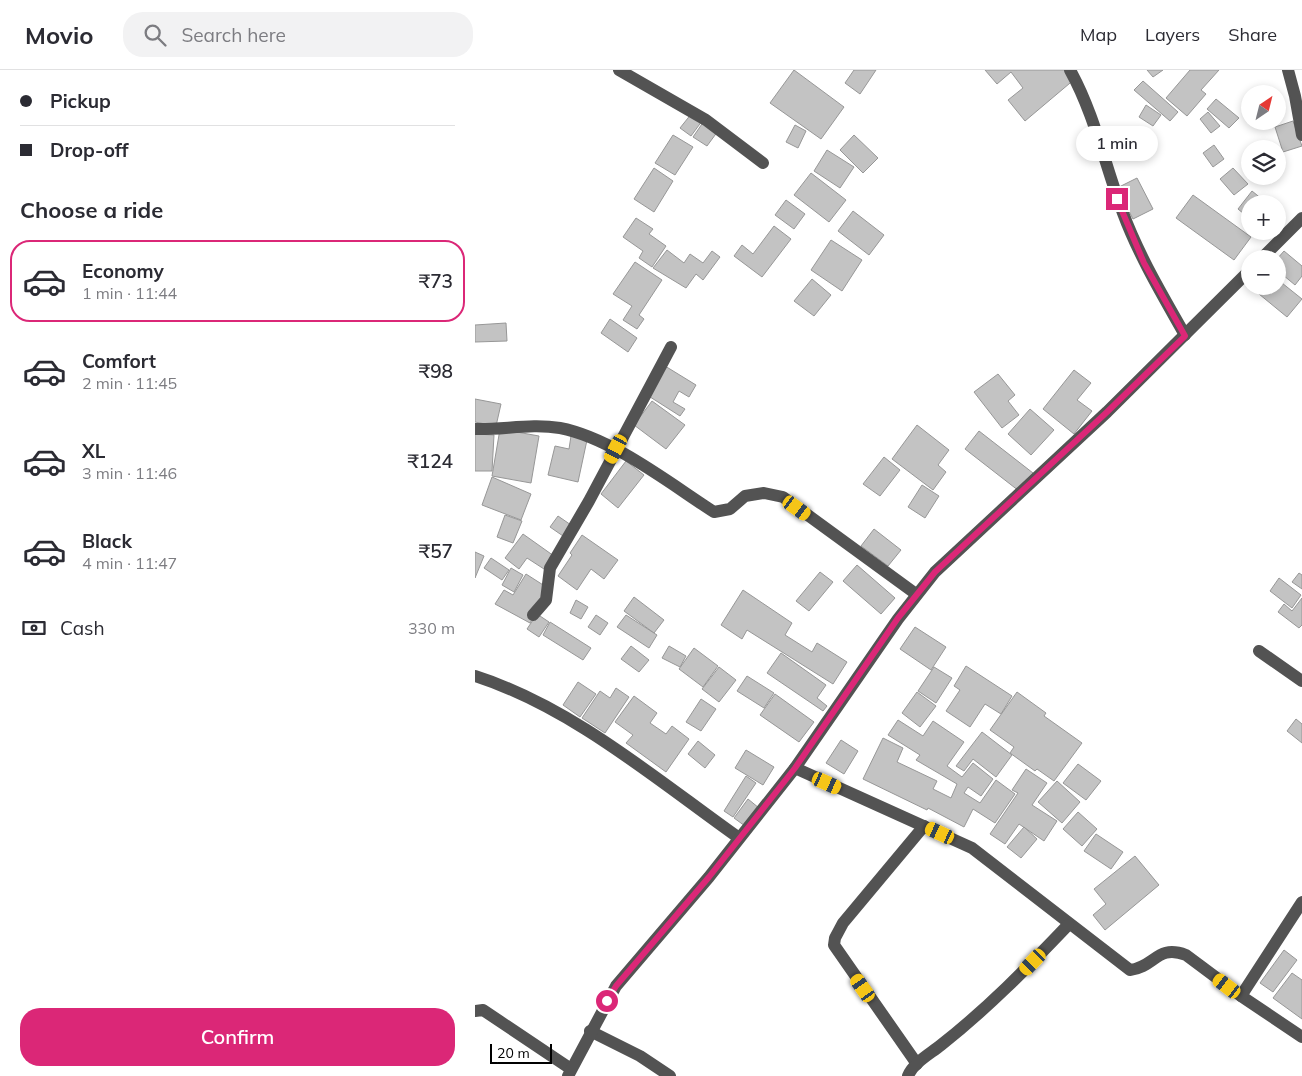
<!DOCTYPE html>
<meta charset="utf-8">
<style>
:root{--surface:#fff;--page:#f2f2f3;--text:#2b2b33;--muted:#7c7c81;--line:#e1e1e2;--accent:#db2777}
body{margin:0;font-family:Mulish,sans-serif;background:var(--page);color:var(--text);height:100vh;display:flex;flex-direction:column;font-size:19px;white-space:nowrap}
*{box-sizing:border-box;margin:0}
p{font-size:16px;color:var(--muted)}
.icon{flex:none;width:28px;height:28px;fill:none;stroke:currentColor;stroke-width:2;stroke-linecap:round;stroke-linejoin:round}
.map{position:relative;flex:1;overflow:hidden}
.sheet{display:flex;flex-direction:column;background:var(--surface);width:475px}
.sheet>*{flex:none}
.top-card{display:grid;align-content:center;height:110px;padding:0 20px;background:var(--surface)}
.needle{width:32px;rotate:35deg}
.tools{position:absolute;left:766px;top:15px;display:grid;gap:10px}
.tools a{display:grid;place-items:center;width:45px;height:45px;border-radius:50%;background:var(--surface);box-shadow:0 2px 8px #0003;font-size:25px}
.scale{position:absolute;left:15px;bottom:12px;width:62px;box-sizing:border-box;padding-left:5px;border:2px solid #000;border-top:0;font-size:14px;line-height:18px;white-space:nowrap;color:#000;-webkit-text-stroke:4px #fff;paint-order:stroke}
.end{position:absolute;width:22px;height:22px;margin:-11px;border:6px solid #db2777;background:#fff;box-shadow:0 0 0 2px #fff}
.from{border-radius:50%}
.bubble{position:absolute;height:35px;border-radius:18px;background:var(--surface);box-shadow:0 2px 8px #0003;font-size:16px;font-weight:600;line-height:35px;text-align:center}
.car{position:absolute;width:15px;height:30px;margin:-15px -8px;border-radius:6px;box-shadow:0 0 4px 1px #0007;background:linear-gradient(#f5c518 24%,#345 0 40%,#f5c518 0 76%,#345 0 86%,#f5c518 0)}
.top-card b{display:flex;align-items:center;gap:18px;height:48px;font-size:19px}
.top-card b+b{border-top:1px solid var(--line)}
.top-card i{width:12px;height:12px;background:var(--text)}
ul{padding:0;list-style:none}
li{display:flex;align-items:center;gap:15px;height:82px;margin:0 10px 8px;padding:0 10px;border:2px solid transparent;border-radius:20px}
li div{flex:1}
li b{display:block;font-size:19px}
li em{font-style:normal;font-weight:600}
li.selected{border-color:var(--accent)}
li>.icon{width:45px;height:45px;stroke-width:1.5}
h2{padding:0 20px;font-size:22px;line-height:60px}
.pay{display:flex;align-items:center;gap:12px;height:55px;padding:0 20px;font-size:19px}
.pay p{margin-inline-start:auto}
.action{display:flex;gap:10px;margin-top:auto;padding:10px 20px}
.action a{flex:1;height:58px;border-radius:20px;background:var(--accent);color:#fff;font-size:20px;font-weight:600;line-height:58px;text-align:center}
header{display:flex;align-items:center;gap:30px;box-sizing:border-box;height:70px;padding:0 25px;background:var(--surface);border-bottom:1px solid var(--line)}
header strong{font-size:24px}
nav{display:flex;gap:28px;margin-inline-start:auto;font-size:18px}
.search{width:350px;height:45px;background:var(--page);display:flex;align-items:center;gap:12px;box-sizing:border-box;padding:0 18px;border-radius:20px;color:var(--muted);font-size:19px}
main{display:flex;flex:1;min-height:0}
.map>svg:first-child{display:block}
.building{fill:#c3c3c3;stroke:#979797}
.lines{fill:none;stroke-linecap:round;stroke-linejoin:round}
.minor{stroke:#535353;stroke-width:12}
.route{stroke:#db2777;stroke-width:6}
</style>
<header>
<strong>Movio</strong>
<div class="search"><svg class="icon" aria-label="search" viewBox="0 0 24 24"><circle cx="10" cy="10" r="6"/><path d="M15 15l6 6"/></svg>Search here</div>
<nav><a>Map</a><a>Layers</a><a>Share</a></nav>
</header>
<main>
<section class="sheet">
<div class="top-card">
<b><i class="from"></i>Pickup</b>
<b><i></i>Drop-off</b>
</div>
<h2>Choose a ride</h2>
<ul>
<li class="selected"><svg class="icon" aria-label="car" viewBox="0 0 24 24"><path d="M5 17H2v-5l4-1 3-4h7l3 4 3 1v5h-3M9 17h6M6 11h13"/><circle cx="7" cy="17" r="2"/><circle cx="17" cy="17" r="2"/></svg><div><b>Economy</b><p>1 min · 11:44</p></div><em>₹73</em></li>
<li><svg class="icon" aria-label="car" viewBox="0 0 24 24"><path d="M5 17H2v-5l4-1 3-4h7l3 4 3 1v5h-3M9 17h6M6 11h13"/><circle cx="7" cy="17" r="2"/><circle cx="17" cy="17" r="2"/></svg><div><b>Comfort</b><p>2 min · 11:45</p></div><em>₹98</em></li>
<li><svg class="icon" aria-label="car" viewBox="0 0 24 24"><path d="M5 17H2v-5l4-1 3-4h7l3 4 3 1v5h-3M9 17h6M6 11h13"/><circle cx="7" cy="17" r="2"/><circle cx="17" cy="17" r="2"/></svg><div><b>XL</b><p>3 min · 11:46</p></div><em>₹124</em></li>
<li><svg class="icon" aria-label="car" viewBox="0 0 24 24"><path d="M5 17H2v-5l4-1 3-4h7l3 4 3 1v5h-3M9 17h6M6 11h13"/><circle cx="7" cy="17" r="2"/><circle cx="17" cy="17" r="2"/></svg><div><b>Black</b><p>4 min · 11:47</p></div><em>₹57</em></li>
</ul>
<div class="pay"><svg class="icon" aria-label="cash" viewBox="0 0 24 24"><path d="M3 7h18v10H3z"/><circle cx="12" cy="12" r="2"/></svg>Cash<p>330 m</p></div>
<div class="action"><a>Confirm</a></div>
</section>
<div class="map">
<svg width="827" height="1006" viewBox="0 0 827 1006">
<rect width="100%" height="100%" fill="#fff"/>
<g class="building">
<polygon points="319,0 369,37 346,69 295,33"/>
<polygon points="379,0 401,0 385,24 370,13"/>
<polygon points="510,0 594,0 601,8 550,51 533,30 548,18 536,2 522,14"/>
<polygon points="672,0 688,0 678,7"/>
<polygon points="715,0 744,0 726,20 731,24 712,46 691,28"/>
<polygon points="668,11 703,42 695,51 659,20"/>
<polygon points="741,29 764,48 754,58 732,39"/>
<polygon points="671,35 686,45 678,56 664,47"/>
<polygon points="733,42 745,56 736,63 725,49"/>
<polygon points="217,43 227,51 216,66 205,58"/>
<polygon points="229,51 243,61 232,76 218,67"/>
<polygon points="818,51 827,76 808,82 800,57"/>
<polygon points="320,55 331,61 323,78 311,72"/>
<polygon points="198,65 218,77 200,105 180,93"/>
<polygon points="379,65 403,88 388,103 365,80"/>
<polygon points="739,75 749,89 738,97 728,83"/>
<polygon points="352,80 379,97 365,118 339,101"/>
<polygon points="179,98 198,111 179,142 159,129"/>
<polygon points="758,98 773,114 759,125 745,109"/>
<polygon points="336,103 371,130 354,152 319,125"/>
<polygon points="662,108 678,139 658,149 642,118"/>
<polygon points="777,121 793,134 775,134 775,149 763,139"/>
<polygon points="718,125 776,167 759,190 701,148"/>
<polygon points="311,130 330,144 319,159 300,145"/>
<polygon points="378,141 409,165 394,185 363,161"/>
<polygon points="161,148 178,159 174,164 191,176 177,197 164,188 168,181 148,167"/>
<polygon points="299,156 316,169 287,207 259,186 267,175 278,184"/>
<polygon points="356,170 387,190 367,221 336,200"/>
<polygon points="192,180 209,193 215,184 228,193 237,181 245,187 228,210 221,204 211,218 178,198"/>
<polygon points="809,181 827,196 827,206 820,215 802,200 802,189"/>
<polygon points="160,192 187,210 164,245 169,249 162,259 148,250 157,236 138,224"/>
<polygon points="337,209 356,225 339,246 319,231"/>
<polygon points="802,209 827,229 812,247 773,215 775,213 775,216 802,216"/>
<polygon points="135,249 162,268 153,282 126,263"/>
<polygon points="31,253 32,271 0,272 0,255"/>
<polygon points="190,296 221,315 214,327 204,321 198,332 210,339 205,346 172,325"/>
<polygon points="599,300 616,313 602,330 617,341 599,364 568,339"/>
<polygon points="523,304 540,325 533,331 544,345 527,358 499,322"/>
<polygon points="0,329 26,334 21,356 0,352"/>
<polygon points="177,331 210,355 191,379 159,355"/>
<polygon points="555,339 579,360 556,385 533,364"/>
<polygon points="442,355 474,380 463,395 471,402 458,420 417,389"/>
<polygon points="25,359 64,366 56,413 17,406"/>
<polygon points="504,361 558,403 544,421 490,379"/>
<polygon points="0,364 19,365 17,401 0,401"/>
<polygon points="96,366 112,370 103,412 73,405 80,376 94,379"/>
<polygon points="409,387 425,400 405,426 388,414"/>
<polygon points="151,391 169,405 143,438 126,424"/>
<polygon points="17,407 56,424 46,450 7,435"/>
<polygon points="447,415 464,426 450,448 433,437"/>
<polygon points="30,445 47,451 38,473 22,467"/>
<polygon points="83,446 96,455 88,466 75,457"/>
<polygon points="399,459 426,480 413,496 386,476"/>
<polygon points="48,464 79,486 69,499 52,488 44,499 30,488"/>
<polygon points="107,465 143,490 129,509 116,499 102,520 83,506 97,485 95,483"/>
<polygon points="0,482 9,486 0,508"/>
<polygon points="16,488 34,500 27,510 9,498"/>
<polygon points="382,495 420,528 406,544 368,511"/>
<polygon points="36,498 48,505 39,522 27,515"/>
<polygon points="345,502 358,512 334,541 321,531"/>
<polygon points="824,503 827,505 827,519 817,512"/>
<polygon points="51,504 76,520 55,553 20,534 29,520 38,525"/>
<polygon points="804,508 826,525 817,538 795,521"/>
<polygon points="268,520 317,553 310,565 337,582 342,573 372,592 358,614 272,560 267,569 246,555"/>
<polygon points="159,527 189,550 179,563 149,541"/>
<polygon points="827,528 827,555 824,558 803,542 809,534 817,541"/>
<polygon points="101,530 113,537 106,549 95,543"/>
<polygon points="62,544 74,552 64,567 52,559"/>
<polygon points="121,545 133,553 125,565 113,557"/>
<polygon points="151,545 182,565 174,578 142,557"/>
<polygon points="75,552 116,578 108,590 68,565"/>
<polygon points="440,557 471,577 456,600 425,579"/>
<polygon points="156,576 174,590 164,602 146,589"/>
<polygon points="194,576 211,586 205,597 187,588"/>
<polygon points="219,578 243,596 228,617 204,599"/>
<polygon points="306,583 351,615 342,628 352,636 348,641 292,603"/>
<polygon points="491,596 537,626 526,644 510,634 495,657 471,641 485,620 479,616"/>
<polygon points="244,597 261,610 244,632 227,619"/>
<polygon points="459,597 477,608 461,633 443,621"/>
<polygon points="272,606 299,623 289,638 262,621"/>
<polygon points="103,612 121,624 105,647 88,635"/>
<polygon points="141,618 154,627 130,663 107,648 125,621 135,628"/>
<polygon points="442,622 461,636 445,657 427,643"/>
<polygon points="542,622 571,643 569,646 607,673 579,711 562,699 560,701 535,683 539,677 515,660"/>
<polygon points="300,624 339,652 324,672 285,645"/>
<polygon points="159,626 182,643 175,653 191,664 197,656 214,669 191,702 151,673 158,665 140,652"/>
<polygon points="226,629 241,639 226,661 211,652"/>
<polygon points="821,649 827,654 827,673 812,661"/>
<polygon points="423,650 448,666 458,651 489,672 472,696 487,707 498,693 518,709 506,726 493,717 489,723 505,733 521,710 540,724 520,753 498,739 489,757 453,738 452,740 388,709 408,668 428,678 422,692 462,711 458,719 476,728 482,714 441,690 445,685 413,665"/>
<polygon points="507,662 537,685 521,707 498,689 489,701 481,696"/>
<polygon points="366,670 383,681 369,704 351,693"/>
<polygon points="223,671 240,685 230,698 213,684"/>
<polygon points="271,680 299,697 288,715 260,698"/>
<polygon points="603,694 626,711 611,730 588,713"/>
<polygon points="551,699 572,713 557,735 582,751 569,771 544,754 530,774 515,764 543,723 537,720"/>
<polygon points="271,706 281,713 258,747 249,741"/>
<polygon points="582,711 605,732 587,753 563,732"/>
<polygon points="273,729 284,738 270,756 259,748"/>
<polygon points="603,742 622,759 607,776 588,759"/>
<polygon points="549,757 562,769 546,788 532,777"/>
<polygon points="621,764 648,782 636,799 609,781"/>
<polygon points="660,786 684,815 630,860 618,845 631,834 619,819"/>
<polygon points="809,880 822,890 798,922 785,913"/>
<polygon points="817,903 827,910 827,949 798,928"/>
</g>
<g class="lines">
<g class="minor">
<polyline points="144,0 231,50 288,93"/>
<path d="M595,0c25,45 35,96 53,143 16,43 40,83 62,122"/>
<polyline points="813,0 820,26 827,65"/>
<polyline points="786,189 827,148"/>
<path d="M0,359c28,1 56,-6 85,-1 52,10 109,55 154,84l16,-3 15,-13 19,-3 19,4 133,97"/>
<polyline points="58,545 71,530 75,498 114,431 196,277"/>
<polyline points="784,581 827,611"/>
<path d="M0,606c97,31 182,104 264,162"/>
<path d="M320,698l177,80 158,122c25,-3 27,-26 56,-15l55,41 61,41"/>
<polyline points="766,926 827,832"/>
<polyline points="0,941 8,940 96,999"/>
<polyline points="115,961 165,986 195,1006"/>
<polyline points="442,994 359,875 360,868 368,853 449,756"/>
<polyline points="93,1006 141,916 234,807 320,698 423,549 460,502 632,342 775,200"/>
<path d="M433,1006c5,-13 22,-22 33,-31 47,-37 86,-77 127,-120"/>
</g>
</g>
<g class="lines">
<polyline class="route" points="132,931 141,916 234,807 320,698 423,548 460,502 632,342 710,266 669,193 642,129"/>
</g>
</svg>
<div class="tools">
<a><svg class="needle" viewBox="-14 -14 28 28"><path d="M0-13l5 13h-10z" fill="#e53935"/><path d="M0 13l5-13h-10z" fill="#7c7c81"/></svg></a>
<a><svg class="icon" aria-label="layers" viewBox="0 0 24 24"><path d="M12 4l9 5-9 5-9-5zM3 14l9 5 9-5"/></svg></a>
<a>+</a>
<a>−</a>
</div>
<div class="scale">20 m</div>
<i class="end from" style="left:132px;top:931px"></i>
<i class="end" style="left:642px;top:129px"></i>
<div class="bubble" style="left:601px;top:56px;width:82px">1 min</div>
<i class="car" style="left:141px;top:379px;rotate:208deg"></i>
<i class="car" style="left:322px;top:438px;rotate:126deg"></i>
<i class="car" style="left:352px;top:713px;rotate:114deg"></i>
<i class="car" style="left:465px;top:763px;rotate:295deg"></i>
<i class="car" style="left:558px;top:892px;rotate:224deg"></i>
<i class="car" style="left:752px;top:916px;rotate:307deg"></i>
<i class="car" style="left:388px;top:918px;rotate:325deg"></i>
</div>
</main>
